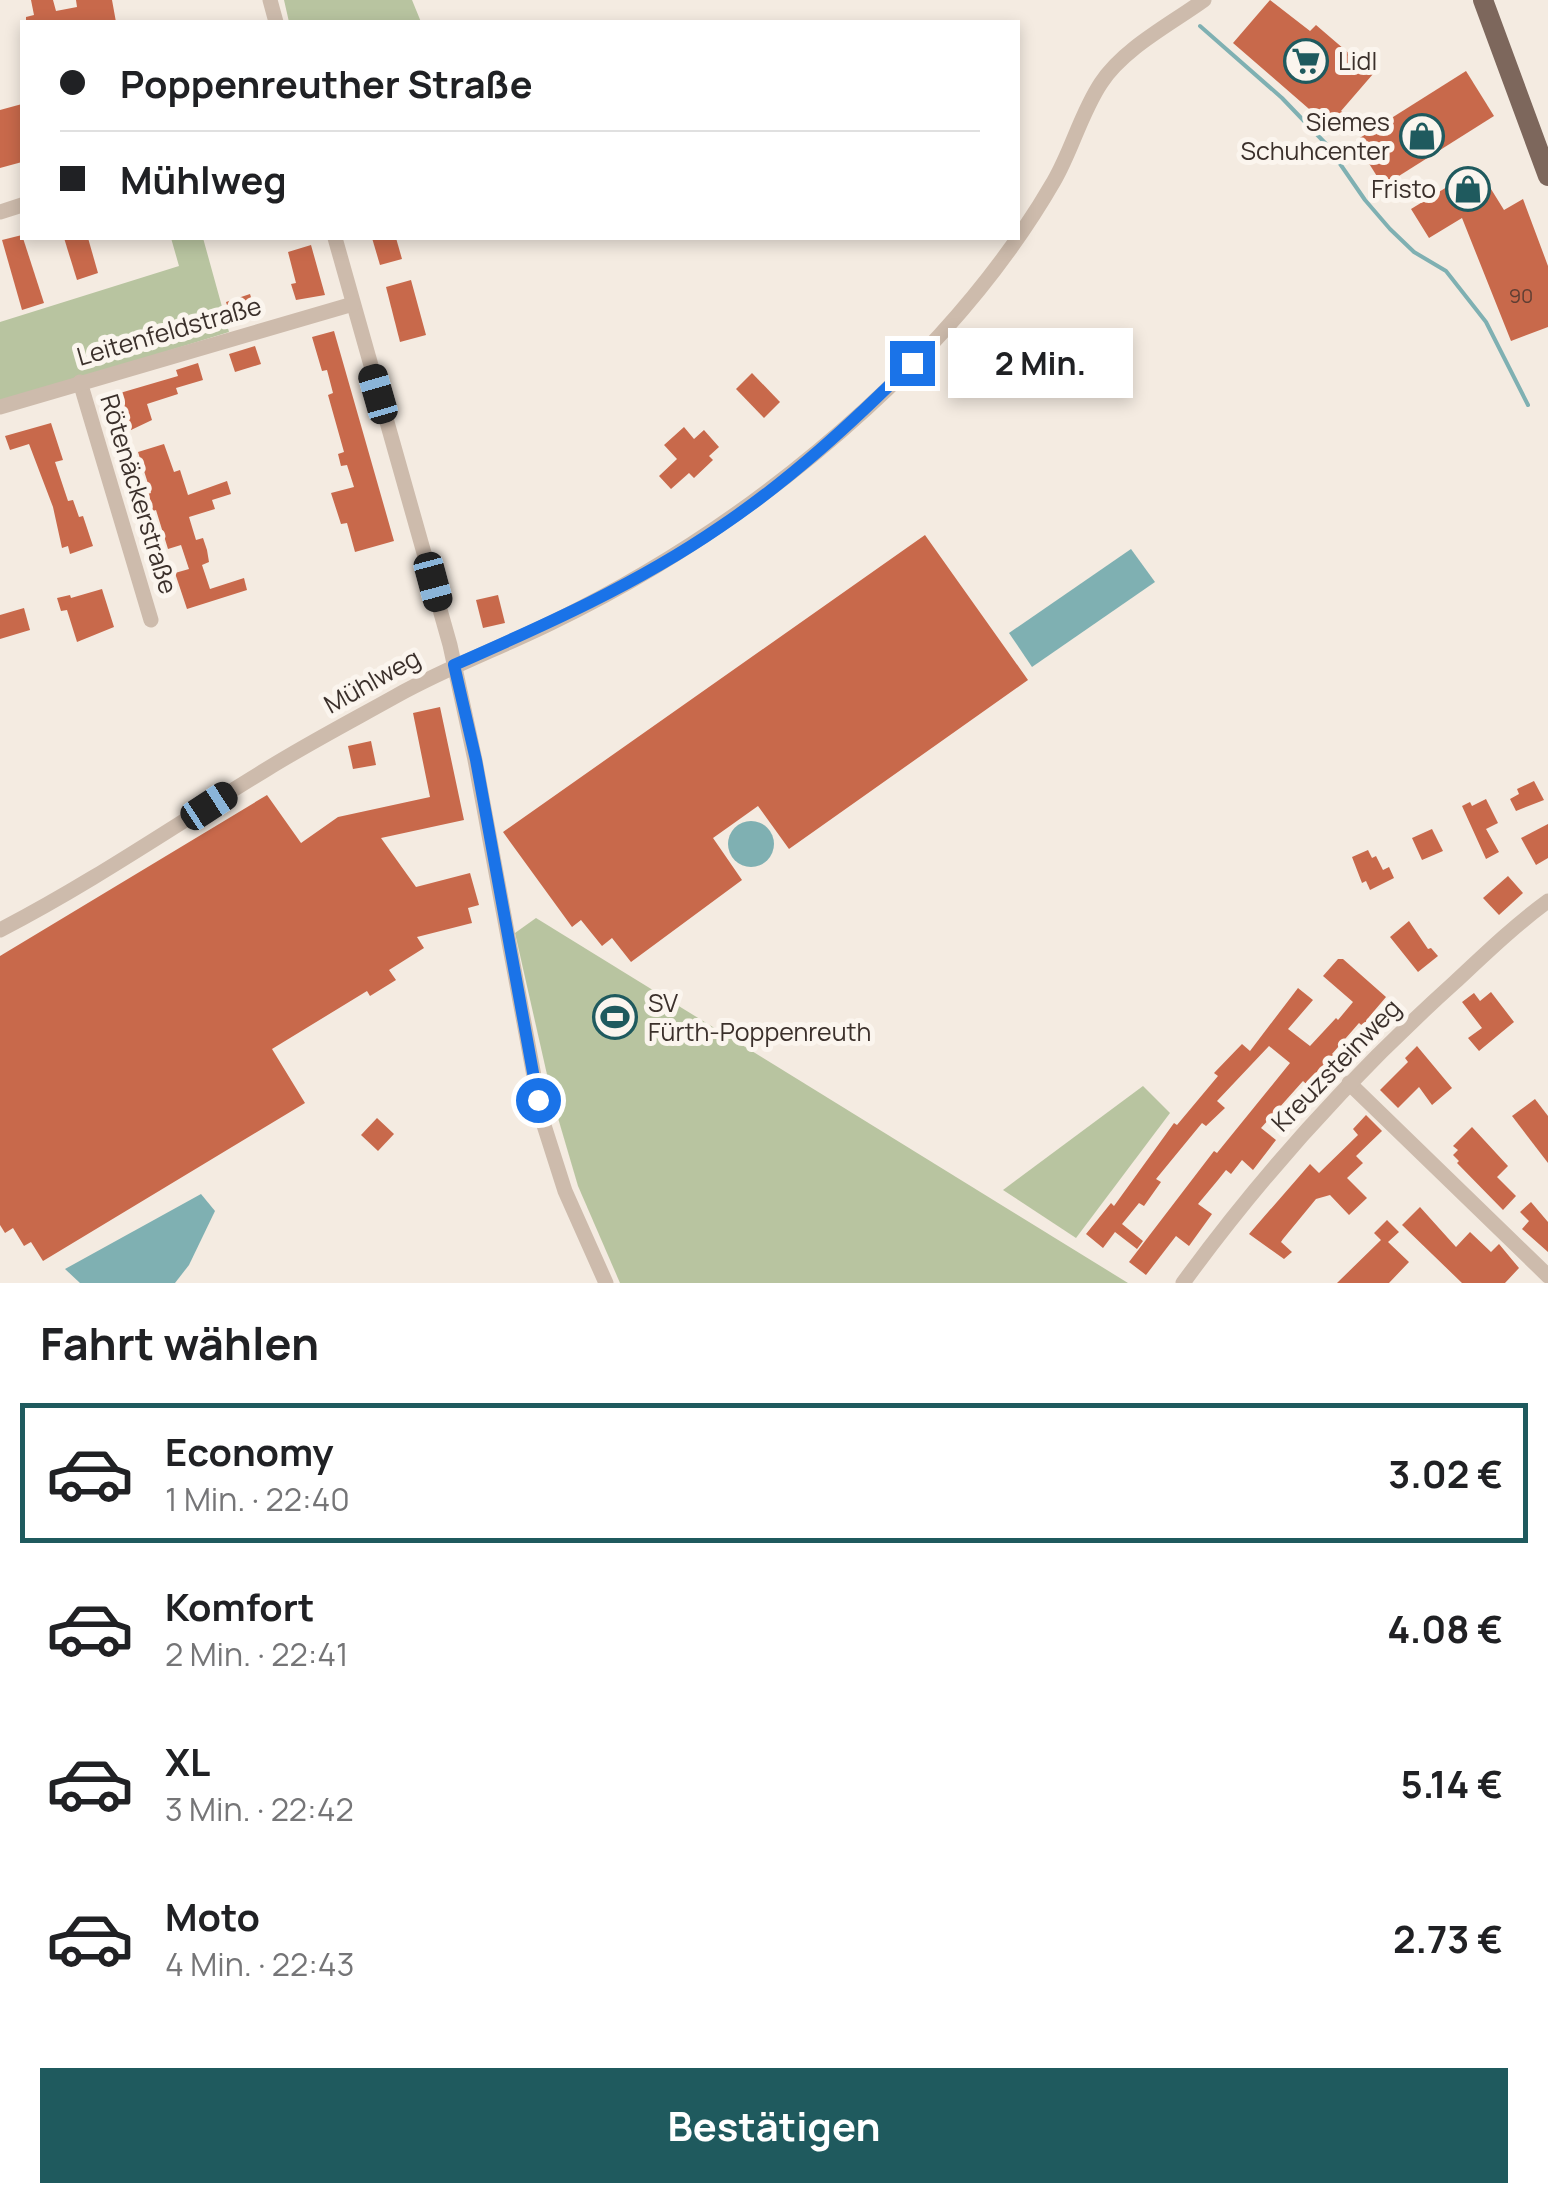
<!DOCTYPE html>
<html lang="de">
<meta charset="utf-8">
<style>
:root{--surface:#fff;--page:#f2f2f2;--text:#202124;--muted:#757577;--line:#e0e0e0;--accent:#1f5a5e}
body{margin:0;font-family:Manrope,sans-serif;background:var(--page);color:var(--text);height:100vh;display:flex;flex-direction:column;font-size:38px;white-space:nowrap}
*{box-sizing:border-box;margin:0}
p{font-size:32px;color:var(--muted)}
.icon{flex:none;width:55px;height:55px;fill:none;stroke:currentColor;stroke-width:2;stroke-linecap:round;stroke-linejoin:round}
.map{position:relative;height:1283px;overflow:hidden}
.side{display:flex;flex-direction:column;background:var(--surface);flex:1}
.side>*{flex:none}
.guide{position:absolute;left:20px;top:20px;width:1000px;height:220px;border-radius:0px;box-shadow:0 5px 15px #0003;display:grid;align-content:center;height:220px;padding:0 40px;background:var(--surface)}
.end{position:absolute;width:45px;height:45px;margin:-22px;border:12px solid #1a73e8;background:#fff;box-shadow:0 0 0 5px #fff}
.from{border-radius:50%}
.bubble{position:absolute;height:70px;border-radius:0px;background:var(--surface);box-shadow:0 5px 15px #0003;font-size:32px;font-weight:700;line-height:70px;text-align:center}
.car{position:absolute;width:30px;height:60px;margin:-30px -15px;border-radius:12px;box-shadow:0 0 8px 2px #0007;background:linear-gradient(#222 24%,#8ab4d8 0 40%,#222 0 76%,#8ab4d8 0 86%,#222 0)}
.guide b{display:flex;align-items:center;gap:35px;height:95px;font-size:38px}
.guide b+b{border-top:2px solid var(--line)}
.guide i{width:25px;height:25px;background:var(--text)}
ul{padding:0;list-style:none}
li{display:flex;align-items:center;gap:30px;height:140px;margin:0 20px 15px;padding:0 20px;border:5px solid transparent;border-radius:0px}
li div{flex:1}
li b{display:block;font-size:38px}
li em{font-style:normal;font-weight:700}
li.selected{border-color:var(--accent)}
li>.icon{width:90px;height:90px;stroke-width:1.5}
h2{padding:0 40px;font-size:45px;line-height:120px}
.cta{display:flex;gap:20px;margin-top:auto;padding:20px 40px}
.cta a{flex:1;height:115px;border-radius:0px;background:var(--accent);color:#fff;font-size:40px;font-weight:700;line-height:115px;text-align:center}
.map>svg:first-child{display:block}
.green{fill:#b8c4a0}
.water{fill:#7fb0b2}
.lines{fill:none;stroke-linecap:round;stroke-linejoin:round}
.stream{stroke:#7fb0b2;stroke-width:4}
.building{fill:#c8694b}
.minor{stroke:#cdbbac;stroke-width:15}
.major{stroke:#7d675c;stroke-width:20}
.route{stroke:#1a73e8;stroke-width:12}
.labels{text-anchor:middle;stroke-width:10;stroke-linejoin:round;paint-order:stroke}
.number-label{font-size:20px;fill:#5e3e33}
.poi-label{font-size:25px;fill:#3b302b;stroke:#fbf5ee;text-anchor:start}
.street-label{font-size:25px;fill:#3b302b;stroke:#fbf5ee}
</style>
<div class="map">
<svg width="1548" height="1283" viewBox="0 0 1548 1283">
<rect width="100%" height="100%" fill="#f4ebe1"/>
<g class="green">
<polygon points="284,0 412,0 421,22 289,22"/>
<polygon points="171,238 203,238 229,332 0,403 0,322 179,266"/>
<polygon points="536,918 1128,1283 620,1283 578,1186 553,1101 515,933"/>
<polygon points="1143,1086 1170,1113 1076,1238 1003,1190"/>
</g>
<g class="water">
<polygon points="1131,549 1155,582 1032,667 1009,633"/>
<circle cx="751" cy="844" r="23"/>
<polygon points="201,1194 215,1211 189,1265 175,1283 80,1283 65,1269"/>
</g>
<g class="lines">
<polyline class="stream" points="1200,26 1282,98 1327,145 1365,200 1390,229 1414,252 1446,271 1486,322 1528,405"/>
</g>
<g class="building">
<polygon points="31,0 53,0 56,11 77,7 76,0 112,0 116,22 26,22 26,17 34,15"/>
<polygon points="1270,0 1310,31 1316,25 1373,74 1341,111 1352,120 1339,135 1233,43"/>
<polygon points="1466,71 1494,116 1383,186 1355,141"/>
<polygon points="22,104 22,162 0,168 0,110"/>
<polygon points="1478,168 1504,210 1523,199 1548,266 1548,327 1511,341 1462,218 1429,238 1411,209"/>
<polygon points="22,235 44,303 22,310 2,240"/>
<polygon points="64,238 88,238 98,273 77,280"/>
<polygon points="372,238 396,238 402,259 380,265"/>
<polygon points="311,245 325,295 296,300 291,284 296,283 288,252"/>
<polygon points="411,280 426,335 400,342 386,287"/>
<polygon points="250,294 257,316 233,324 226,302"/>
<polygon points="334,331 394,541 355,552 347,523 341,524 331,493 354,487 347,465 341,466 338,454 344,452 328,395 333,393 327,370 322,371 312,337"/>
<polygon points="255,346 261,364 235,372 229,354"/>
<polygon points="198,363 203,380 176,388 178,394 147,404 152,420 131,430 120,393 178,376 176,370"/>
<polygon points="752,373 780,402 764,418 736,389"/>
<polygon points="51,423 63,460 55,462 68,501 73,500 79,517 83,516 93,546 70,554 68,546 62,548 53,507 29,444 10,450 5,436"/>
<polygon points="684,427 694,439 704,430 719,447 709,456 713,460 694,478 689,473 671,489 659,476 677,459 664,445"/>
<polygon points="164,444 174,472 180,470 188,495 227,481 231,494 212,500 215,509 189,517 196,540 203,538 207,550 209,562 202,565 210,589 244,578 247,590 187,609 175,573 189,569 181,545 168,549 156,510 140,515 134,498 151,493 138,452"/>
<polygon points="925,535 1028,680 789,849 758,806 713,838 742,880 631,962 612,938 602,946 581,920 572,927 503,832"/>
<polygon points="102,589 114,627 77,642 67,610 61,611 57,598 70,595 71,598"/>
<polygon points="498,595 505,623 483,628 476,600"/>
<polygon points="24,608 30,630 0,639 0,615"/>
<polygon points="440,707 464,820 381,838 416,887 470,873 479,905 468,908 472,923 417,937 424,948 389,970 396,980 370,996 367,991 272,1049 305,1103 43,1261 31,1242 24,1246 13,1228 5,1233 0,1225 0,956 267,795 301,843 338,817 430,797 413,713"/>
<polygon points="371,741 376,765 353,769 348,746"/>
<polygon points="1534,781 1544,800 1516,811 1510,799 1519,794 1517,789"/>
<polygon points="1486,799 1498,823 1486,829 1499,852 1486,859 1462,806 1470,802 1472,806"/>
<polygon points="1548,824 1548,858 1536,865 1521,838"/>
<polygon points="1432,829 1443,851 1422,860 1412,838"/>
<polygon points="1368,850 1372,858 1376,856 1383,870 1389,867 1394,878 1370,890 1366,881 1362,883 1352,857"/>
<polygon points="1508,876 1523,893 1499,915 1483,898"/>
<polygon points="1409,921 1428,949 1431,948 1438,956 1418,972 1390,937"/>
<polygon points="1338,959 1343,959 1386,997 1369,1017 1381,1028 1374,1036 1359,1023 1332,1054 1343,1065 1335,1074 1315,1092 1303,1081 1261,1128 1276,1140 1253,1170 1242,1160 1231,1174 1226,1170 1218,1180 1198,1204 1212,1214 1189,1246 1176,1236 1146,1275 1129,1262 1214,1151 1217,1153 1290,1063 1269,1046 1217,1101 1225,1108 1206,1126 1202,1123 1156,1179 1161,1182 1144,1206 1139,1203 1122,1224 1143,1241 1137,1249 1115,1232 1103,1248 1086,1234 1111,1203 1114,1206 1174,1123 1177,1125 1218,1076 1214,1073 1242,1044 1250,1051 1298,988 1313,1000 1288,1029 1310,1046 1336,1018 1338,1020 1353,1002 1323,976"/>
<polygon points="1491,992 1514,1022 1479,1051 1468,1038 1482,1028 1462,1002 1474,993 1480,1001"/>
<polygon points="1417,1046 1452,1088 1432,1105 1419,1087 1398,1108 1380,1090 1408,1062 1405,1058"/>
<polygon points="1535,1099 1548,1116 1548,1163 1512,1116"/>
<polygon points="1366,1115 1382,1131 1356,1156 1363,1163 1347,1178 1367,1198 1349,1215 1330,1195 1316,1199 1283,1239 1281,1242 1292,1252 1284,1259 1249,1234 1310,1164 1319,1173 1358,1135 1353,1129"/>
<polygon points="377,1118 394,1134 378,1151 361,1135"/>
<polygon points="1472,1127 1508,1166 1497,1177 1516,1196 1503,1210 1457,1163 1459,1161 1453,1155 1458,1150 1453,1146"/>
<polygon points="1531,1202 1548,1222 1548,1252 1522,1229 1529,1221 1520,1212"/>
<polygon points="1420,1207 1456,1247 1470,1232 1491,1252 1499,1244 1519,1268 1505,1283 1462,1283 1402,1225"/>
<polygon points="1387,1220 1399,1232 1388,1242 1409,1262 1389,1283 1337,1283 1381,1240 1374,1233"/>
</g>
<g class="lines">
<g class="minor">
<polyline points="270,0 276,22"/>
<polyline points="0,212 22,205"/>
<polyline points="335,238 450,645 475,760 542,1119 565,1191 606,1283"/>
<polyline points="80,382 151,620"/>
<polyline points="0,407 353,304"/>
<path d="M0,930c93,-48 178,-107 267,-161 42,-26 86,-49 129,-73 50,-28 104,-48 155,-73 116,-56 220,-127 315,-214 72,-66 139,-143 188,-228 18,-31 27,-68 47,-98 23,-35 70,-59 103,-83"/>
<polyline points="1349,1083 1548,1276"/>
<path d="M1183,1283c80,-110 171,-210 272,-301 30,-28 60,-57 93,-81"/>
</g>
<polyline class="major" points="1483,0 1548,176"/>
</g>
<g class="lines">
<path class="route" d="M538,1100l-62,-340 -22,-95c91,-40 183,-81 266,-138 70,-47 133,-105 192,-164"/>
</g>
<defs>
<g id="supermarket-ring" transform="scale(2.25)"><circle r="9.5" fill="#fbf5ee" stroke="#1f5a5e" stroke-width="1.5"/><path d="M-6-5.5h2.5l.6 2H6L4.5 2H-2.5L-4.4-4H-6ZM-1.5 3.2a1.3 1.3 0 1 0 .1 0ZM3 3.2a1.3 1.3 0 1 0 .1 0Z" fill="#1f5a5e"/></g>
<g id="shop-ring" transform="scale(2.25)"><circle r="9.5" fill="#fbf5ee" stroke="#1f5a5e" stroke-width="1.5"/><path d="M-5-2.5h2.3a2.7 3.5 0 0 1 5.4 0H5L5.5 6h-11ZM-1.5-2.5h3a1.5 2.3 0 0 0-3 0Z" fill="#1f5a5e"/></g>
<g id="stadium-ring" transform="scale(2.25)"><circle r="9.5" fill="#fbf5ee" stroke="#1f5a5e" stroke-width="1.5"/><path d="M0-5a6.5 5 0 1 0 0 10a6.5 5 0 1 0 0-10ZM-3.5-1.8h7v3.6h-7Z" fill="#1f5a5e"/></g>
</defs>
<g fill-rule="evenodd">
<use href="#supermarket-ring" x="1306" y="61"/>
<use href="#shop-ring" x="1422" y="136"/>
<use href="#shop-ring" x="1468" y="189"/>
<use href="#stadium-ring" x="615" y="1017"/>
</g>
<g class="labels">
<g class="number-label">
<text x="1521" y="303">90</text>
</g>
<g class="poi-label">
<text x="1338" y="70">Lidl</text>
<text x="1390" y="131" text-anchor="end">Siemes<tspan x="1390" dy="29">Schuhcenter</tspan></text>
<text x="1436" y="198" text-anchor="end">Fristo</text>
<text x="648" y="1012">SV<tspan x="648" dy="29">Fürth-Poppenreuth</tspan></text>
</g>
<g class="street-label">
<text transform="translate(169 331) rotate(-16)" y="9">Leitenfeldstraße</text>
<text transform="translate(139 494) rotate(73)" y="9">Rötenäckerstraße</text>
<text transform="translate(372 681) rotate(-29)" y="9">Mühlweg</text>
<text transform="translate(1336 1065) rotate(-46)" y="9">Kreuzsteinweg</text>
</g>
</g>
</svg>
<i class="end from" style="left:538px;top:1100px"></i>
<i class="end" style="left:912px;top:363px"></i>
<div class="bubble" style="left:948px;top:328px;width:185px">2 Min.</div>
<i class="car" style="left:378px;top:394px;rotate:344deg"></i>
<i class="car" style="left:433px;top:582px;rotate:165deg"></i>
<i class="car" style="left:209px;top:806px;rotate:57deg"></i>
<div class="guide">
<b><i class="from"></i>Poppenreuther Straße</b>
<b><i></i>Mühlweg</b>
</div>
</div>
<section class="side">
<h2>Fahrt wählen</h2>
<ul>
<li class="selected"><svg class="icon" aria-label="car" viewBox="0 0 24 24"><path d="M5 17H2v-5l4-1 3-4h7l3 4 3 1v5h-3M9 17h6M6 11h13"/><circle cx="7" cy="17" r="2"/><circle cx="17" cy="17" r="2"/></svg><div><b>Economy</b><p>1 Min. · 22:40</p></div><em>3.02 €</em></li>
<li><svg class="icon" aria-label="car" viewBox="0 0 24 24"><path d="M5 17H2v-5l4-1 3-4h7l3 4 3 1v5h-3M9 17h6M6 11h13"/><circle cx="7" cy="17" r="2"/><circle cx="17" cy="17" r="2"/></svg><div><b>Komfort</b><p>2 Min. · 22:41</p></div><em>4.08 €</em></li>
<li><svg class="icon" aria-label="car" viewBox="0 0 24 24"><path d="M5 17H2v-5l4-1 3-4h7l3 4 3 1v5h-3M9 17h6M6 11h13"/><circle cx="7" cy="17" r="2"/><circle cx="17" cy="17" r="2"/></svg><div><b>XL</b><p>3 Min. · 22:42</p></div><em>5.14 €</em></li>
<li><svg class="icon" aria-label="car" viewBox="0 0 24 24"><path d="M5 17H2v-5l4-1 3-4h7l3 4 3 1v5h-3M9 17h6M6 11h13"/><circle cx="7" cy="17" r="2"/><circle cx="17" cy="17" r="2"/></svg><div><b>Moto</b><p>4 Min. · 22:43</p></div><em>2.73 €</em></li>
</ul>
<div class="cta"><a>Bestätigen</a></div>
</section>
